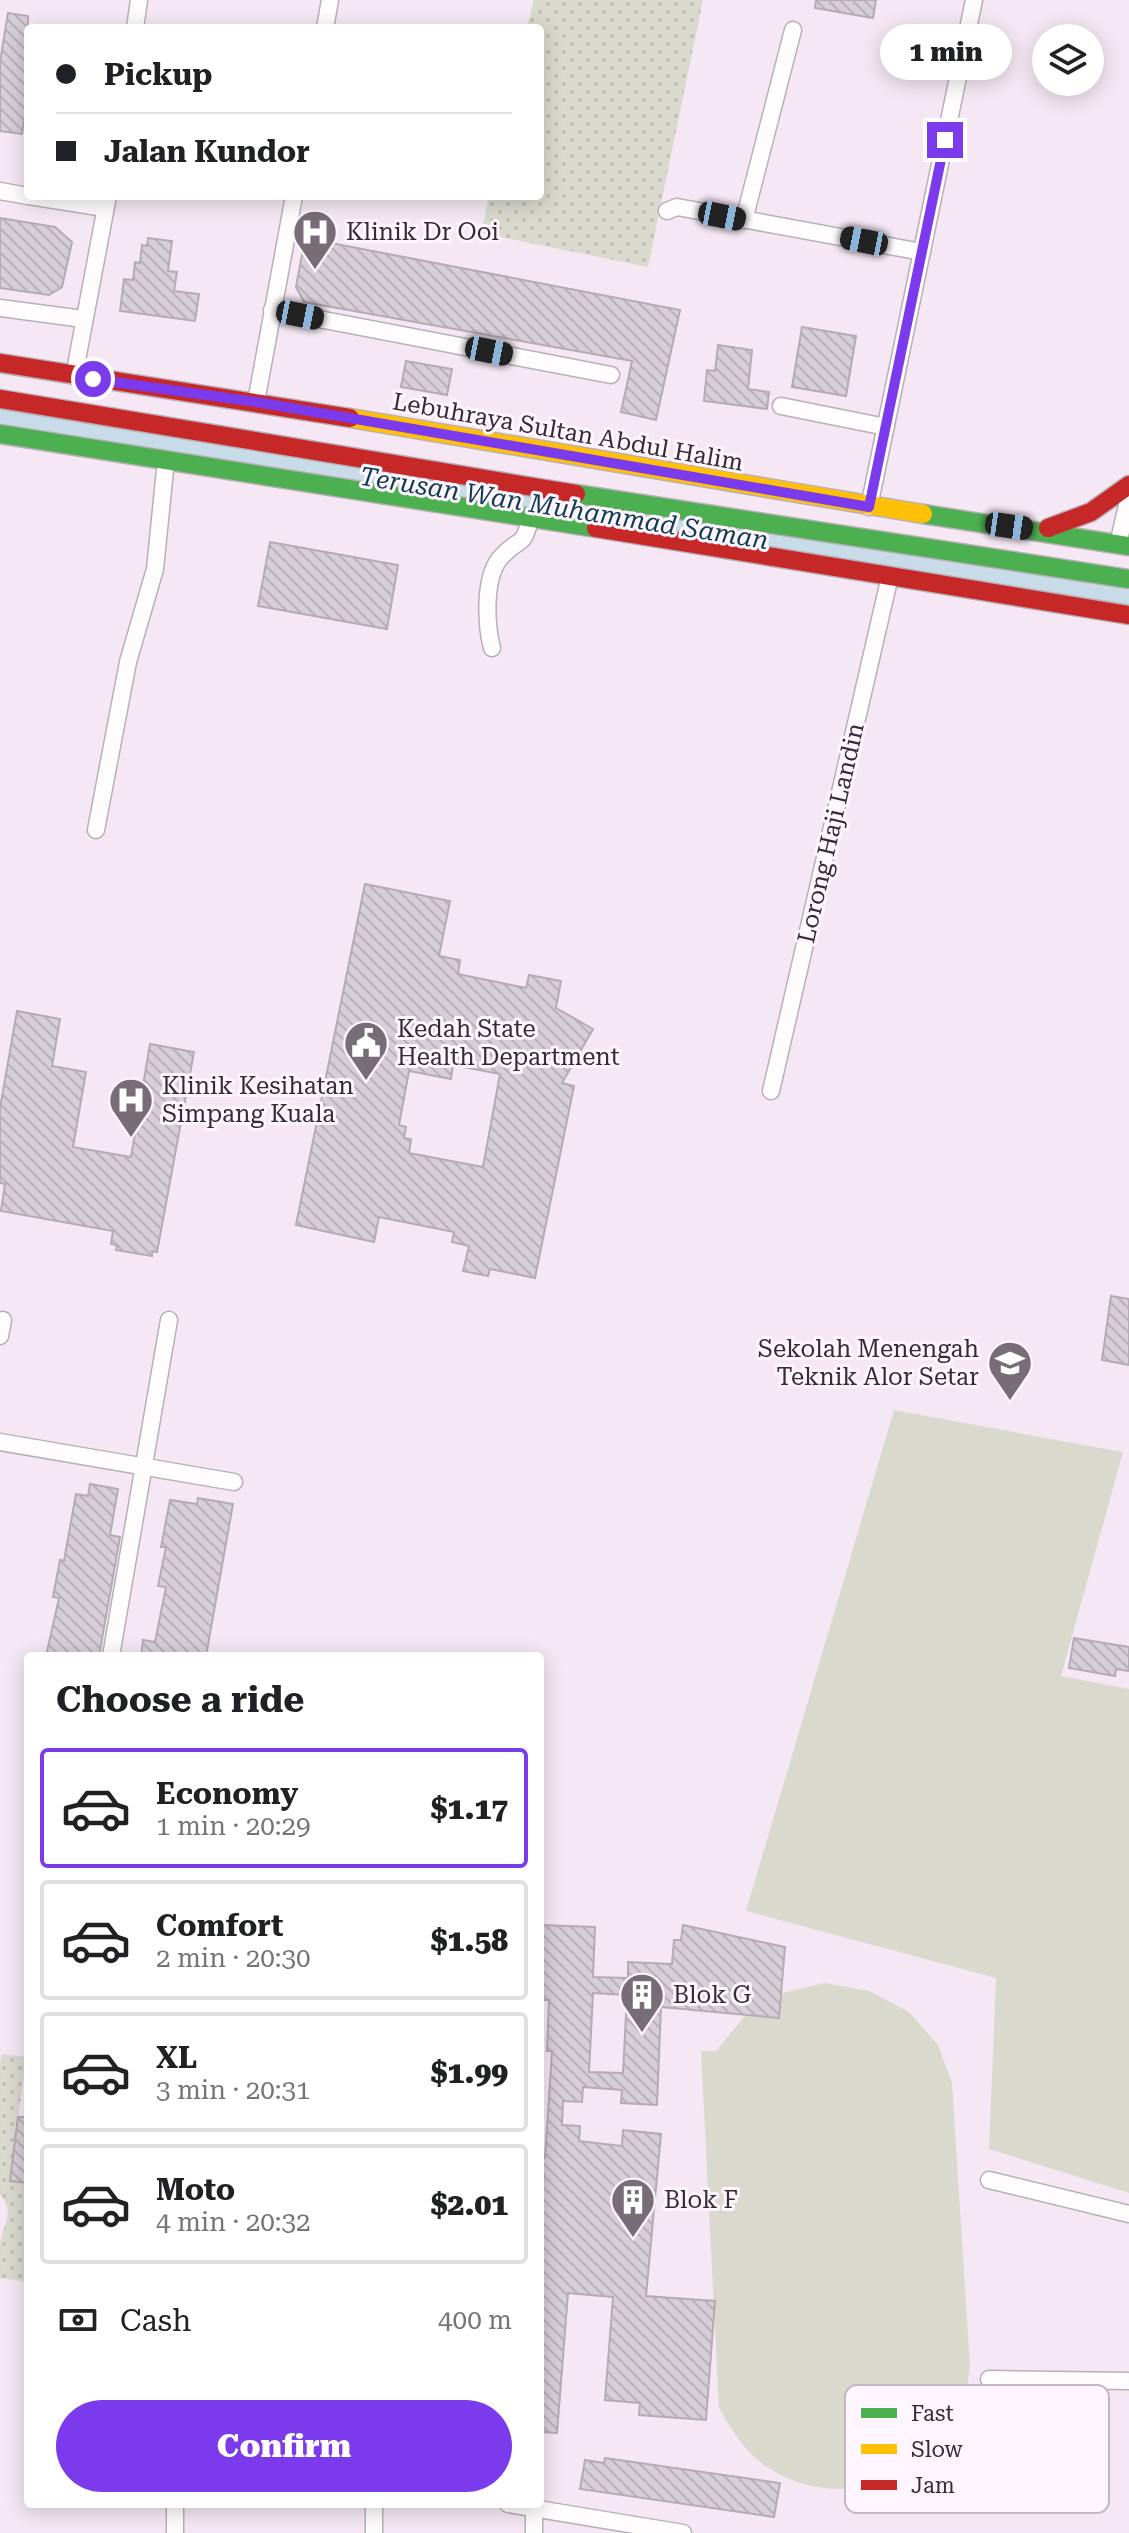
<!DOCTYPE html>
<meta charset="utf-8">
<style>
:root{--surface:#fff;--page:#f2f2f2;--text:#202124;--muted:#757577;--line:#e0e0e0;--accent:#7c3aed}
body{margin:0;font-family:"Roboto Serif",serif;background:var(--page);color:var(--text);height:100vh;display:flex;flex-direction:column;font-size:30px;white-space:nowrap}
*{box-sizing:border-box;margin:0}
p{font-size:26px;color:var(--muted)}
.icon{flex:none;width:44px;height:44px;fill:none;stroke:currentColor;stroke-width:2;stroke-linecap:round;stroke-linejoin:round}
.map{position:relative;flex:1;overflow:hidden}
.side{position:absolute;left:24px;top:1652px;width:520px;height:856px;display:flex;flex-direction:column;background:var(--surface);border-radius:8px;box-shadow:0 4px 20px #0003}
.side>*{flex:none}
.guide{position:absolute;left:24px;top:24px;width:520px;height:176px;border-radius:8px;box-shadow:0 4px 20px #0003;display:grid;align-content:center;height:176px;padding:0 32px;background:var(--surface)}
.fabs{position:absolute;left:1032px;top:24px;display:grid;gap:16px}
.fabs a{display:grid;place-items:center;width:72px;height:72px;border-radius:50%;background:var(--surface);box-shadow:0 4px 20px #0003;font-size:40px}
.end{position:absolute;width:36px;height:36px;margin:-18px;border:10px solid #7c3aed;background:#fff;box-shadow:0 0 0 4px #fff}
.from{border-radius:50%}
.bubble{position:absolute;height:56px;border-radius:28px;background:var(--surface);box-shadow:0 4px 20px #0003;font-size:26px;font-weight:800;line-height:56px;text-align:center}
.car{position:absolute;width:24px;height:48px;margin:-24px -12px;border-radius:10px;box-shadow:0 0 6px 2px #0007;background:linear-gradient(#222 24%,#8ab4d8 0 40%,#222 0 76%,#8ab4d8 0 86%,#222 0)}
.guide b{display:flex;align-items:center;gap:28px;height:76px;font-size:30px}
.guide b+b{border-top:2px solid var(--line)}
.guide i{width:20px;height:20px;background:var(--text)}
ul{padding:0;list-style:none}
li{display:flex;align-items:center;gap:24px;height:120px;margin:0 16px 12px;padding:0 16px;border:4px solid var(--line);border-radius:8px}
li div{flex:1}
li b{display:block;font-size:30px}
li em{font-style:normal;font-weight:800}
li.active{border-color:var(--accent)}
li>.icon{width:72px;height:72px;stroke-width:1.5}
h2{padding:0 32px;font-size:36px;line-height:96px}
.pay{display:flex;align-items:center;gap:20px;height:88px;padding:0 32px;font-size:30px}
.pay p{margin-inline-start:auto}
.cta{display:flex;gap:16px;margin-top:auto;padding:16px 32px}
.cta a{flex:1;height:92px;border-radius:48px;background:var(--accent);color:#fff;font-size:32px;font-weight:800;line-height:92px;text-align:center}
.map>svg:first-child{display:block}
.grass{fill:url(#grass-dots)}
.garden{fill:#dad9ce}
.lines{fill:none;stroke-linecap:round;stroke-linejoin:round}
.canal{stroke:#c7dbe8;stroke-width:20}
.building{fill:url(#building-back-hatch);stroke:#b4abb5;stroke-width:2;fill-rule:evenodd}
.street-casing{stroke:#b9afb8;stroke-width:19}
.fast-casing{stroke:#b9afb8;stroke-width:21}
.slow-casing{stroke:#b9afb8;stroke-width:21}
.jam-casing{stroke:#b9afb8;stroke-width:21}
.street{stroke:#fefcfd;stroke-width:16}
.fast{stroke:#4caf50;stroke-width:18}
.slow{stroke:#ffc107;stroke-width:18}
.jam{stroke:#c62828;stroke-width:18}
.route{stroke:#7c3aed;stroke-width:10}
.labels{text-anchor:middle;stroke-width:6;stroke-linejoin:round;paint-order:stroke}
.poi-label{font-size:24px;fill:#352b34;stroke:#fff5fe;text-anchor:start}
.street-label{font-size:24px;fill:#352b34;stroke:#fff5fe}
.water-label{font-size:26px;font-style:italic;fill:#0d3d4e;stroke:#fff5fe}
.key{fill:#fff5fe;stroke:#c2b8c1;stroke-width:2}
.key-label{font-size:22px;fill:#352b34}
</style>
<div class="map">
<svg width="1129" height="2533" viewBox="0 0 1129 2533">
<defs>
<pattern id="grass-dots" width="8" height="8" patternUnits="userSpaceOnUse" patternTransform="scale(2)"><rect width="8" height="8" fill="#dad9ce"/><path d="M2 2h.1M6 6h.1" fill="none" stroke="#bcbab2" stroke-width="1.8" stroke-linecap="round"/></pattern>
<pattern id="building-back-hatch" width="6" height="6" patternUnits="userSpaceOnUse" patternTransform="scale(2)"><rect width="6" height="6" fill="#d7ced7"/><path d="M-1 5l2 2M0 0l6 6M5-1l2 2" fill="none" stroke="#b9b1b9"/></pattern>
</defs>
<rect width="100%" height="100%" fill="#f5e8f4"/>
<g class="grass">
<polygon points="534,0 703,0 648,267 481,233 489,196 540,196 540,28 527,28"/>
<path d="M2,2054l24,3 -16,124 18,2v99l-28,-4c0,-11 0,-23 0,-34 3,-20 16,-31 0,-50v-131z"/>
</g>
<g class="garden">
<polygon points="894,1410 1123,1452 1061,1676 1129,1689 1129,2193 989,2149 996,1978 746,1911"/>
<path d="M825,1983l44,8 40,21 29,33 14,38 18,283c-2,12 -2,26 -6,37 -29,78 -124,110 -194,66 -24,-15 -38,-38 -51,-61l-18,-357h15l28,-34 38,-24z"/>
</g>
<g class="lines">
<polyline class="canal" points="0,416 1129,600"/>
</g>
<g class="building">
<polygon points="816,0 876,0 873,18 815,8"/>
<polygon points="8,13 28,16 28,96 22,134 0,131 0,62"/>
<polygon points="0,218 55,227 72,242 62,287 49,295 0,288"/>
<polygon points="148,238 172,241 168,271 177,272 174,291 199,294 195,321 120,311 124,279 133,280 135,262 140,263 142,245 147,246"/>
<polygon points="305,238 680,310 656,420 621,412 632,361 304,302 296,287"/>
<polygon points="802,327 856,336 846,396 792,387"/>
<polygon points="718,345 752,350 748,389 769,392 767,409 704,401 707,370 715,371"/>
<polygon points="406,361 452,369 447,395 401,387"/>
<polygon points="270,542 398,565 387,629 258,606"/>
<path d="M365,884l85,17 -11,55 21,4 -2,14 68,14 3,-13 32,6 -5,27 37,21 -31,54 12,3 -39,192 -45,-9 -2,7 -25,-5 6,-25 -17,-4 2,-10 -75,-15 -5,25 -78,-17zM453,1065l47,9 -17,93 -74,-14 2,-14 -7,-1 2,-11 -7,-2 10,-54 42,8z"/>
<polygon points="17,1011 60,1019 52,1066 86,1072 73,1147 131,1157 150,1044 194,1052 157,1252 152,1251 152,1256 116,1250 117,1245 111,1244 113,1231 1,1211 5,1184 0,1183 0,1108"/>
<polygon points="1111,1296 1129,1299 1129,1365 1102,1360"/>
<polygon points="90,1484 118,1489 110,1535 120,1537 99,1656 46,1656 59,1598 53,1597 60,1560 64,1561 76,1494 88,1496"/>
<polygon points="198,1498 233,1504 206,1656 141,1656 143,1640 155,1642 166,1587 158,1586 166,1547 161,1547 170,1500 197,1504"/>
<polygon points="1074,1638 1129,1647 1129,1671 1116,1669 1115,1676 1069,1668"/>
<path d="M540,1925l55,2 -2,50 35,1v-16l44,2 2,-24h7l2,-15 102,22 -6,71 -118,-11 -4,98 -36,-2 1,-13 -39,-3 -1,15 -19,-1 -1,24 18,1 -1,15 43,5 1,-16 38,4 -15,162 69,5 -9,119 -67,-5 1,-12 -35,-3 8,-103 -45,-4 -11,140 -17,-1v-209l4,-49 -4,-1v-15h5l7,-107h-5l2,-51h-9zM593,1993l34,2 -4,78 -34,-1z"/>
<polygon points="18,2117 28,2117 28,2183 10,2181"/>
<polygon points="605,2458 780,2483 774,2517 580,2489 585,2460 604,2463"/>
</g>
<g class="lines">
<g class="street-casing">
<g id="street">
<polyline points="135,28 139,0"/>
<polyline points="325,28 330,0"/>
<polyline points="0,191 28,196"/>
<polyline points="29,196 105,208"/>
<polyline points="667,211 677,207 922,252"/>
<polyline points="744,220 793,30"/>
<polyline points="0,308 83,319"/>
<polyline points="272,310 611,375"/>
<polyline points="74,376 108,196"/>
<polyline points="256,402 294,196"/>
<polyline points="781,406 886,427"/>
<polyline points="869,507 974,0"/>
<polyline points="1118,544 1129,497"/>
<path d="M492,648c-6,-23 -9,-73 10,-92 20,-21 20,-6 29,-39"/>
<polyline points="96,830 128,662 155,569 166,460"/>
<polyline points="771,1091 890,576"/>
<polyline points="0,1336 3,1320"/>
<polyline points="0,1442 234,1482"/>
<polyline points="111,1656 169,1320"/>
<polyline points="989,2180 1129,2214"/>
<polyline points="989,2379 1129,2381"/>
<polyline points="175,2504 175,2533"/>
<polyline points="374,2504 374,2533"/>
<polyline points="508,2504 683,2533"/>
<polyline points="534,2533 534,2508"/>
</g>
</g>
<g class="fast-casing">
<g id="fast">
<polyline points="0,434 596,528"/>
<polyline points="576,494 1129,579"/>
<polyline points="923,514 1129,546"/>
</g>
</g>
<g class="slow-casing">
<polyline id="slow" points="350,418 923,514"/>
</g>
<g class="jam-casing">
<g id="jam">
<polyline points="0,363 350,418"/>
<polyline points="0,399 576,494"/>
<polyline points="596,528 1129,615"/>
<polyline points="1048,528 1091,512 1129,485"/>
</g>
</g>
<use href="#street" class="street"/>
<use href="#fast" class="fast"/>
<use href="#slow" class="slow"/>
<use href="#jam" class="jam"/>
</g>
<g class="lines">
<polyline class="route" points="93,379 256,402 869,507 945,140"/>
</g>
<defs>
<g id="hospital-pin" transform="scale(2.3)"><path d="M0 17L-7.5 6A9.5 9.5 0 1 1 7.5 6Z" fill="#786d77" stroke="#fff5fe"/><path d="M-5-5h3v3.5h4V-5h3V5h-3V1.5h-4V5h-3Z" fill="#fff"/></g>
<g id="civic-pin" transform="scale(2.3)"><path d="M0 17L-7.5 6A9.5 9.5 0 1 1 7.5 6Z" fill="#786d77" stroke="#fff5fe"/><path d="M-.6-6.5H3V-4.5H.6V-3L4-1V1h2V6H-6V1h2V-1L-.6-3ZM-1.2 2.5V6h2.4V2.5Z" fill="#fff"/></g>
<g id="school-pin" transform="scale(2.3)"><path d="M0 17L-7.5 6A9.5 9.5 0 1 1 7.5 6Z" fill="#786d77" stroke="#fff5fe"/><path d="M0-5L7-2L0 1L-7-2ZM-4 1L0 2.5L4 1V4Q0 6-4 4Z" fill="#fff"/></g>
<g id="building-pin" transform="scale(2.3)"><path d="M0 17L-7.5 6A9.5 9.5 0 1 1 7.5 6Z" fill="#786d77" stroke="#fff5fe"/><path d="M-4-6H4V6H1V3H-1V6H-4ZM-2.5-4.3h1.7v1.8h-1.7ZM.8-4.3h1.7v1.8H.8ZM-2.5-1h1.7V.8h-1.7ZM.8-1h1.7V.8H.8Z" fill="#fff"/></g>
</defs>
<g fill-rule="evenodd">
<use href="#hospital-pin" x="315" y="232"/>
<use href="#civic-pin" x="366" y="1043"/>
<use href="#hospital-pin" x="131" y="1100"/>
<use href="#school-pin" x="1010" y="1363"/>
<use href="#building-pin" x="642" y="1995"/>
<use href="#building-pin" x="633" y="2200"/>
</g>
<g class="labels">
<g class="poi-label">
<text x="346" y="240">Klinik Dr Ooi</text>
<text x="397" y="1037">Kedah State<tspan x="397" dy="28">Health Department</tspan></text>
<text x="162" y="1094">Klinik Kesihatan<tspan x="162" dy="28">Simpang Kuala</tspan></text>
<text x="979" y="1357" text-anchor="end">Sekolah Menengah<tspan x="979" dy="28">Teknik Alor Setar</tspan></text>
<text x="673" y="2003">Blok G</text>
<text x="664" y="2208">Blok F</text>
</g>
<g class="street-label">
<text transform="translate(568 432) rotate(10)" y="8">Lebuhraya Sultan Abdul Halim</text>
<text transform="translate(831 833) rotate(-77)" y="8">Lorong Haji Landin</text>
</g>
<g class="water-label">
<text transform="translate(564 508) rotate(9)" y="9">Terusan Wan Muhammad Saman</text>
</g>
</g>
<rect x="845" y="2385" width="264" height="128" rx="12" class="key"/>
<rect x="861" y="2408" width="36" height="10" fill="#4caf50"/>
<rect x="861" y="2444" width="36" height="10" fill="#ffc107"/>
<rect x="861" y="2480" width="36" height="10" fill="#c62828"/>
<g class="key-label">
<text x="911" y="2421">Fast</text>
<text x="911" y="2457">Slow</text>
<text x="911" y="2493">Jam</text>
</g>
</svg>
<div class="fabs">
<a><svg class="icon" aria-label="layers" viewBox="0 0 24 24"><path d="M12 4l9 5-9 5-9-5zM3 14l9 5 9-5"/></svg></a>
</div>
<i class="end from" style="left:93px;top:379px"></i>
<i class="end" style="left:945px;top:140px"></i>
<div class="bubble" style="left:880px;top:24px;width:132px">1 min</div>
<i class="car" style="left:722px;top:216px;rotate:101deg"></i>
<i class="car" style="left:864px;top:241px;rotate:281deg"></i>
<i class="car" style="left:300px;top:315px;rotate:101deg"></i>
<i class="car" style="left:489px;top:351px;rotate:101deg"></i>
<i class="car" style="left:1009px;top:526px;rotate:98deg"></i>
<div class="guide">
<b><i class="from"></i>Pickup</b>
<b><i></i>Jalan Kundor</b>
</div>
<section class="side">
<h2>Choose a ride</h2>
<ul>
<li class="active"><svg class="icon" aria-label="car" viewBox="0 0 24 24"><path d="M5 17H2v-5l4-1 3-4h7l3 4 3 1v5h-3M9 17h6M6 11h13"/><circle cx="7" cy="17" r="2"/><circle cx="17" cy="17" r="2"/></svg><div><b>Economy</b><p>1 min · 20:29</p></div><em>$1.17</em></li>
<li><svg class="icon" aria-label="car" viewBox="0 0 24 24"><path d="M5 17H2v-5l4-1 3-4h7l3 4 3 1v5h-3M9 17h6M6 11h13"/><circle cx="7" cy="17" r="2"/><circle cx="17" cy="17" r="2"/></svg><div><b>Comfort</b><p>2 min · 20:30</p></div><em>$1.58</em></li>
<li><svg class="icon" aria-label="car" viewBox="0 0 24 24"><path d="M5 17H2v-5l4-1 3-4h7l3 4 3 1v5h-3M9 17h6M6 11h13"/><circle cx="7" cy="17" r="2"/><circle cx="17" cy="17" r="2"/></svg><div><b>XL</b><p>3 min · 20:31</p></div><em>$1.99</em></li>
<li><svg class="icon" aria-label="car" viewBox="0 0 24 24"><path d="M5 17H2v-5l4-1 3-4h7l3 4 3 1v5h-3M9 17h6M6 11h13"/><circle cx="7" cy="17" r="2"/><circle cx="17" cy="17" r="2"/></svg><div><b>Moto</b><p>4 min · 20:32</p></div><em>$2.01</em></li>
</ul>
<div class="pay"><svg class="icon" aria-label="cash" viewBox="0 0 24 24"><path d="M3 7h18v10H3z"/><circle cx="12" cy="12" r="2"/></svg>Cash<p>400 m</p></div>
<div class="cta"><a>Confirm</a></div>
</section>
</div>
